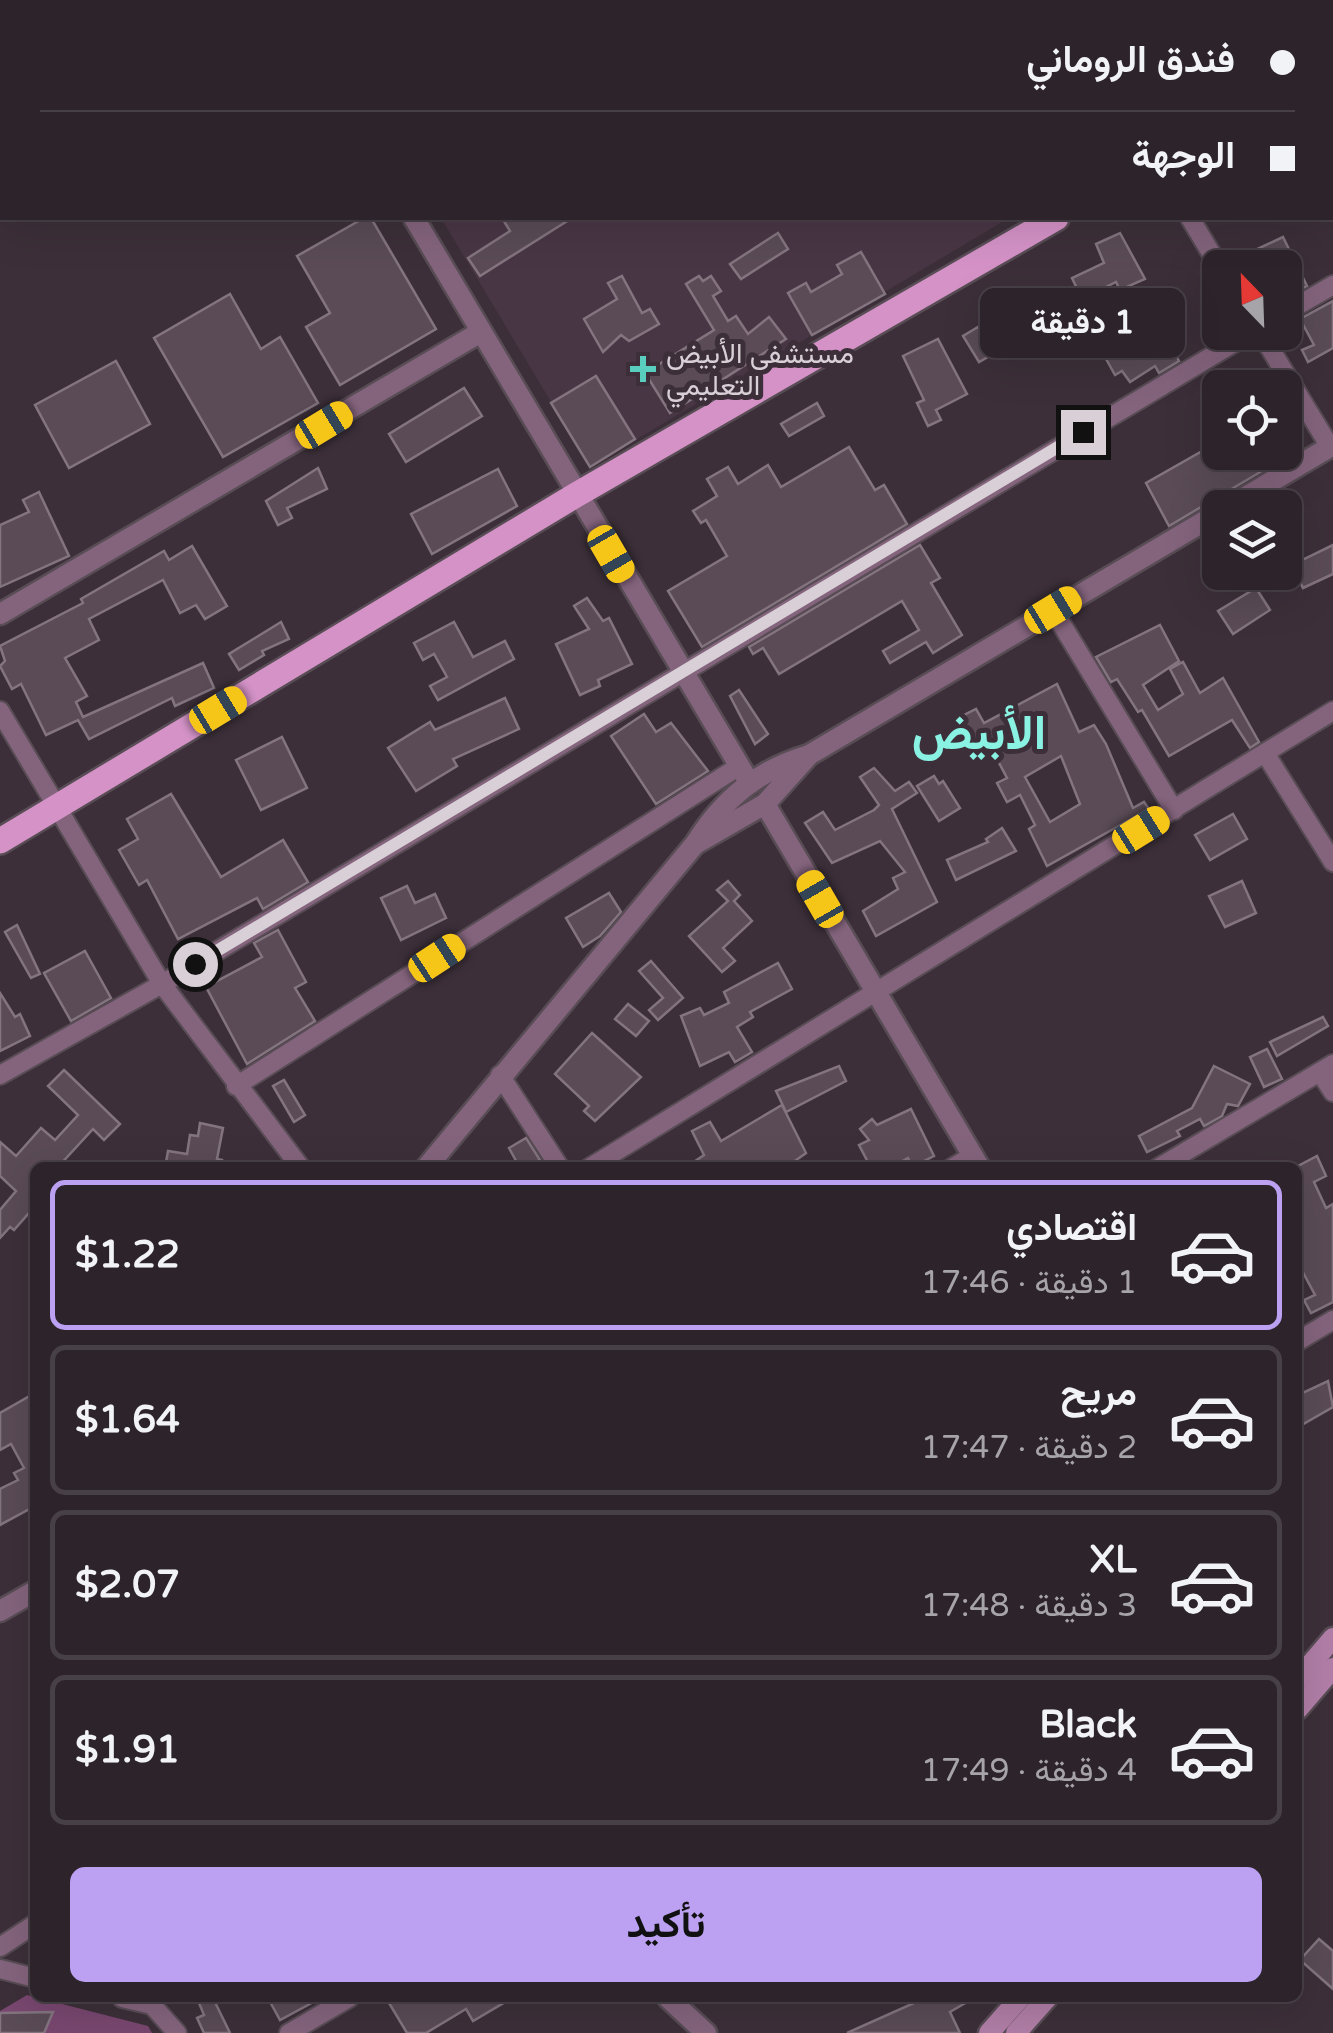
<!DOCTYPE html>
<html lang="ar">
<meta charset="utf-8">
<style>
:root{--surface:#2d232b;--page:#352b33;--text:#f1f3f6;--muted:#a7a4a9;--line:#484047;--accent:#bca0f2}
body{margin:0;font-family:"Varela Round",Vazirmatn,sans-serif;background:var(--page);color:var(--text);direction:rtl;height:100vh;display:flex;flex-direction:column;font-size:38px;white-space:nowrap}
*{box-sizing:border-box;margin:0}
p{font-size:32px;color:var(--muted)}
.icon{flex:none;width:55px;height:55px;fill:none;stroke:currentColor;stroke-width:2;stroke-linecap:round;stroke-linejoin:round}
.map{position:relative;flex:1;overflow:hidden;direction:ltr}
.details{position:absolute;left:30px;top:1162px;width:1272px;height:840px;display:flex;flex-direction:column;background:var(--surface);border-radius:15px;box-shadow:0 10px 40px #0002,0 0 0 2px var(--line);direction:rtl}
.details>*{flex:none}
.guide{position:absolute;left:0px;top:0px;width:1335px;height:220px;box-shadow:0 10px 40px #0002,0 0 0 2px var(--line);direction:rtl;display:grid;align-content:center;height:220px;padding:0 40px;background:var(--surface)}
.needle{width:65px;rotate:337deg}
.buttons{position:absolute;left:1202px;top:250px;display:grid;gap:20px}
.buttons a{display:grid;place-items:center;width:100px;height:100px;border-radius:15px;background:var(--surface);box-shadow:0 10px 40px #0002,0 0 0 2px var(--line);font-size:50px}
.end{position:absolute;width:45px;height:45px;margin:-22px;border:12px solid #d8d0d6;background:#111;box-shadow:0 0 0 5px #111}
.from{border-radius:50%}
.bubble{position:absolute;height:70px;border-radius:15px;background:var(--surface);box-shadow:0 10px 40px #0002,0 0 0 2px var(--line);font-size:32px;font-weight:700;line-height:70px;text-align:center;direction:rtl}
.car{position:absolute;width:30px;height:60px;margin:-30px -15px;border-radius:12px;box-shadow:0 0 8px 2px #0007;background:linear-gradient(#f5c518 24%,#345 0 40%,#f5c518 0 76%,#345 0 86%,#f5c518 0)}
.guide b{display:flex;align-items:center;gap:35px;height:95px;font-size:38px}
.guide b+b{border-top:2px solid var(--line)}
.guide i{width:25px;height:25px;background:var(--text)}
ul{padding:18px 0 0;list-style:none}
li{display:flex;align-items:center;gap:30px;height:150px;margin:0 20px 15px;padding:0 20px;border:5px solid var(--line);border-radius:15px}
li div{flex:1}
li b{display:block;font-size:38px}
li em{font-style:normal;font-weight:700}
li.current{border-color:var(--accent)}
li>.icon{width:90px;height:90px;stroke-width:1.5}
.primary-button{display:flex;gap:20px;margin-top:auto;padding:20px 40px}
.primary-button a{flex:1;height:115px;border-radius:15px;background:var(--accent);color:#111;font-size:40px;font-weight:700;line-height:115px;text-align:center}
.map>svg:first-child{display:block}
.built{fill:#493645}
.green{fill:#794770}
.building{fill:#5a4b56;stroke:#83747f;stroke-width:2.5;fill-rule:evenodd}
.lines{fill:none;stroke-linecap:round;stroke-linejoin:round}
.minor-casing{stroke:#584c55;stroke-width:22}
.tertiary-casing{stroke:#584c55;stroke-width:25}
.secondary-casing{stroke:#584c55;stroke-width:25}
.primary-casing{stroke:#584c55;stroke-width:30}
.minor{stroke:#84647d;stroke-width:18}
.tertiary{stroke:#84647d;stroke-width:20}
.secondary{stroke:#b17ea7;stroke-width:20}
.primary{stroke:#d492c7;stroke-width:25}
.route{stroke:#d8d0d6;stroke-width:12}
.poi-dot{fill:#59cebf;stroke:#3c2f39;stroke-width:4}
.labels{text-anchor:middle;stroke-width:10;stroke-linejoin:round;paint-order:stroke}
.poi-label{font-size:28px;fill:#d8d0d6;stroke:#3c2f39;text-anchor:start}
.town-label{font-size:48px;font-weight:bold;fill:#89f2e3;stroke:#3c2f39}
</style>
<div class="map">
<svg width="1333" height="2033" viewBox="0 0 1333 2033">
<rect width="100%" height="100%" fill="#3c2f39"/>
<g class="built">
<polygon points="422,0 1333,0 1333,28 1332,2 417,2"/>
<polygon points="441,218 1009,218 590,467"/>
</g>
<polygon class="green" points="27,1995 148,2026 152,2033 0,2033 0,2011"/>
<g class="building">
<polygon points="364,218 371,218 436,329 340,385 306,327 330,313 297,256"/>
<polygon points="502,218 572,218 480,276 468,258 510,231"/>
<polygon points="778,233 788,249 741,279 730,264"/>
<polygon points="1120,233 1145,279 1120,290 1116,282 1082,299 1072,278 1104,263 1096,244"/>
<polygon points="1283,237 1307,286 1285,297 1285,268 1245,268 1240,257"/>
<polygon points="861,252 885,294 812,335 788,293 806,283 811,292 842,274 837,265"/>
<polygon points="622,276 642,313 650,309 659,324 629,341 621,335 603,352 584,319 617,299 608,283"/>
<polygon points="699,276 703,281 711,276 721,291 713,296 728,321 736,316 748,334 769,317 786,339 670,413 645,373 714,330 686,284"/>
<polygon points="230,294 261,349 280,337 318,403 223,457 154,338"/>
<polygon points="1333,301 1333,348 1308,362 1302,350 1314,345 1300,319"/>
<polygon points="1170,321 1181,340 1171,346 1179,361 1159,373 1155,366 1130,382 1122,371 1115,375 1105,357"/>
<polygon points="978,327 993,354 979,362 963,336"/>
<polygon points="938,339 967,394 936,410 941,420 928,426 917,403 924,400 903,356"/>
<polygon points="116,361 150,424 69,468 35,405"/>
<polygon points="596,376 635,439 590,467 551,403"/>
<polygon points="464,388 482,416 406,462 389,434"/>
<polygon points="817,403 824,416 789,436 781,424"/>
<polygon points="1220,441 1220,452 1274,452 1279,461 1169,526 1146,483"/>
<polygon points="849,447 875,490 884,485 907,524 702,647 668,591 727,556 706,520 701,523 693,511 717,496 707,479 728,467 738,484 768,465 781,487"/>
<polygon points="318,468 327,489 287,508 292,518 278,525 266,501"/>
<polygon points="498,469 517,506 432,554 411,514"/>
<polygon points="39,492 69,556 0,587 0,525 29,512 23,500"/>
<polygon points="920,545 940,578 931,583 962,635 933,653 926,642 890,663 883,651 919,630 902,601 779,674 763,648 753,654 749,647"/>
<polygon points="1333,545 1333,574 1303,588 1292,565"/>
<polygon points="192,546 227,606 205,619 196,605 180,613 163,580 89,619 99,640 65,658 87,696 76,702 83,717 203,663 214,688 175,706 172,698 89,739 78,720 46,735 21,684 12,689 0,666 5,661 0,646 83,603 81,599 164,551 169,560"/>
<polygon points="1256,588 1270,610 1233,634 1218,611"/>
<polygon points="587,598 603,621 609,618 632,664 598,680 600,686 580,695 556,644 589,629 574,606"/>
<polygon points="281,622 289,639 262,651 264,655 239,670 229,654"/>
<polygon points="454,622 473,657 505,641 514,659 438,700 430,686 447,677 434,654 423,660 414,643"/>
<polygon points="1160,625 1179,661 1143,685 1158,710 1183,694 1170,669 1183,662 1200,693 1223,678 1259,742 1250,748 1232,720 1169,756 1142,710 1138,712 1117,679 1111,682 1096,657"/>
<path d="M1057,684l22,48 15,-7 12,19 27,64 11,-6 5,7 -102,57 -18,-37 6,-4 -15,-30 -13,7 -10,-19 10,-5 -17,-32 -17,9 -15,-37 18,-9 8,14zM1061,756l19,48 -30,18 -25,-45z"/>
<polygon points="739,690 768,734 755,744 730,696"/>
<polygon points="505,698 519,729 453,759 457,766 416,791 388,748 430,722 435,730"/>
<polygon points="644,714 656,732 671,723 708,771 656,804 611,736"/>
<polygon points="282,737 307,788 261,810 236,760"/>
<polygon points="874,768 895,791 909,782 917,793 892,809 937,902 876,936 863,911 898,889 893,878 905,872 880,841 832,863 805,823 823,812 835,830 874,810 879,805 860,777"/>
<polygon points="934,776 939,784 943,781 960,808 939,821 917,786"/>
<polygon points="171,794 221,877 283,840 308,882 263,909 257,898 178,939 147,880 139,885 119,850 138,839 127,819"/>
<polygon points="1233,814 1247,839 1210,860 1195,835"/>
<polygon points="1002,828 1016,851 956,880 947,860 988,842 986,839"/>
<polygon points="728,881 740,895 734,901 752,921 723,948 735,961 722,972 689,936 728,901 717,890"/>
<polygon points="1242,881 1256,913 1225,927 1209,896"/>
<polygon points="407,886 415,903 435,894 446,918 401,940 381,898"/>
<polygon points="609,893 621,912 600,936 583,947 566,918"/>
<polygon points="17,925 40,974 31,978 5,932"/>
<polygon points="278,930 306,982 295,988 315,1021 247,1064 206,987 262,957 254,943"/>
<polygon points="85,951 111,998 71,1021 44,973"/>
<polygon points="651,961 683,998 658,1020 649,1010 663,998 639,971"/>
<polygon points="778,963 792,989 750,1012 753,1017 737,1027 752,1052 735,1062 729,1052 700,1066 681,1016 700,1008 704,1015 729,1003 724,992"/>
<polygon points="0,993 15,1017 20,1014 30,1036 0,1051"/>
<polygon points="628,1004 649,1021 636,1036 615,1019"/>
<polygon points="1323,1017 1328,1026 1277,1056 1270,1042"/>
<polygon points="592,1033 641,1077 595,1121 584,1111 589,1106 555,1074"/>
<polygon points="1267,1049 1282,1079 1264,1087 1250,1057"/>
<polygon points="839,1066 846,1081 786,1112 776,1091"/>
<polygon points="1214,1066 1250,1084 1238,1106 1227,1104 1222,1116 1204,1126 1200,1119 1177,1131 1180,1136 1147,1152 1139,1136 1192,1108"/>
<polygon points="64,1070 120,1124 104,1140 93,1129 57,1168 35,1168 35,1206 14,1230 10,1227 0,1238 0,1210 16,1191 0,1176 0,1142 16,1156 41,1128 55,1140 78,1115 48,1086"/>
<polygon points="284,1080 305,1115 294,1122 273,1086"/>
<polygon points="782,1105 806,1153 785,1168 685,1168 704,1155 692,1131 710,1122 721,1141"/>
<polygon points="911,1109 934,1156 912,1167 908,1158 890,1168 871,1168 859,1145 869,1140 860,1129 872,1119 877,1125"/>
<polygon points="200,1123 223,1128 217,1159 222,1160 221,1168 165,1168 168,1151 187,1154 190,1135 198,1136"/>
<polygon points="526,1138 540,1160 520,1168 509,1148"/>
<polygon points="1317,1156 1326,1176 1314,1182 1326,1208 1333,1204 1333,1302 1311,1313 1304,1300 1315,1295 1298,1263 1298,1166"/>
<polygon points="1328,1381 1333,1407 1298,1427 1298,1395"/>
<polygon points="35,1393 35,1506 0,1525 0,1489 18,1480 14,1473 24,1468 11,1444 0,1450 0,1413"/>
<polygon points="1319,1939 1333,1951 1333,1989 1300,1960"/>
<polygon points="213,1998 230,2033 204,2033 197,2018 204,2015 199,2003"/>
<polygon points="268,1998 321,1998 280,2020"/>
<polygon points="386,1998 512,1998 473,2021 466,2009 426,2033 407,2033"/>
<polygon points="925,1998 974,1998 950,2012 960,2033 847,2033"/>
<polygon points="53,2012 44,2033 0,2033 0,2013"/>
</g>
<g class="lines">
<g class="minor-casing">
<g id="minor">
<polyline points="0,1 1,0"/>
<polyline points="1190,218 1220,268"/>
<polyline points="1285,313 1333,285"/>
<polyline points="1260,332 1330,447"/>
<polyline points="1053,610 1174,810"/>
<polyline points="0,711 162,984 301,1168"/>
<polyline points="1265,753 1333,862"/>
<polyline points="1320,1072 1333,1092"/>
<polyline points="0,1075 162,984 1252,332"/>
<polyline points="500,1075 560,1168"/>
<polyline points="236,1086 738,767"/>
<polyline points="589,1168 1333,711"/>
<polyline points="952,1168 972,1156"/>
<polyline points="1158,1168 1333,1064"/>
<polyline points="1298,1341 1333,1320"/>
<polyline points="0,1947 35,1924"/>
<polyline points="0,1969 35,1978"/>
<polyline points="122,1998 152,2005 177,2033"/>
<polyline points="289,2033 349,1998"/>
</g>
</g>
<g class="tertiary-casing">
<g id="tertiary">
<polyline points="286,0 287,2"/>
<polyline points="414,218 749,782"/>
<polyline points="1227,508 1333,445"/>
<polyline points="0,614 479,333"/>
<polyline points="765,804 980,1168"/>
<polyline points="697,843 765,804 809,755"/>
<path d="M426,1168l269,-324c28,-45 63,-74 114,-89l411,-243"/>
<polyline points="0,1611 35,1591"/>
<polyline points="668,1998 706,2033"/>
</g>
</g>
<g class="secondary-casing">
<g id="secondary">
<polyline points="1298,1679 1333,1638"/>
<polyline points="1298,1709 1333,1668"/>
<polyline points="989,2033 1020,1998"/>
<polyline points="1016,2033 1047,1998"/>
</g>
</g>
<g class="primary-casing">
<g id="primary">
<polyline points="1332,58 1333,58"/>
<polyline points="0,841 576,495 1056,218"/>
</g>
</g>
<use href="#minor" class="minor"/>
<use href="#tertiary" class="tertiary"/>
<use href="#secondary" class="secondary"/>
<use href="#primary" class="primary"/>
</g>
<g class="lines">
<polyline class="route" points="195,964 1083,432"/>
</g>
<path class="poi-dot" d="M638 354h10v10h10v10h-10v10h-10v-10h-10v-10h10z"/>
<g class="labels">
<g class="poi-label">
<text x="666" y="363">مستشفى الأبيض<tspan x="666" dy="32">التعليمي</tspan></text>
</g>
<g class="town-label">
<text x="979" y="749">الأبيض</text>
</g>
</g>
</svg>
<div class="buttons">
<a><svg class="needle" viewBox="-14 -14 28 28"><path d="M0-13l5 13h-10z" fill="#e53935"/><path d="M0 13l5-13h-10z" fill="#a7a4a9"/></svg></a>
<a><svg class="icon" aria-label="locate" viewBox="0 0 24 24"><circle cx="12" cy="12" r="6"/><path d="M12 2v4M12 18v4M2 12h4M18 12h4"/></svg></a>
<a><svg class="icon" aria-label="layers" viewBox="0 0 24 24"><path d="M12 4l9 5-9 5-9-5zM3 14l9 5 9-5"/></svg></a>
</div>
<i class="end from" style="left:195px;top:964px"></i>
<i class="end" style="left:1083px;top:432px"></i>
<div class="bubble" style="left:980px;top:288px;width:205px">1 دقيقة</div>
<i class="car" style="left:324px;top:425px;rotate:59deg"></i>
<i class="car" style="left:611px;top:554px;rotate:150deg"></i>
<i class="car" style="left:1053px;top:610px;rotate:59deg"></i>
<i class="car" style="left:218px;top:710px;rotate:59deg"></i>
<i class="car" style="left:1141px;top:830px;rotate:58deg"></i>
<i class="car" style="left:820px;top:899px;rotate:330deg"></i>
<i class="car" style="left:437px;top:958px;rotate:57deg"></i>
<div class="guide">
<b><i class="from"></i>فندق الروماني</b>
<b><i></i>الوجهة</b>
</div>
<section class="details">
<ul>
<li class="current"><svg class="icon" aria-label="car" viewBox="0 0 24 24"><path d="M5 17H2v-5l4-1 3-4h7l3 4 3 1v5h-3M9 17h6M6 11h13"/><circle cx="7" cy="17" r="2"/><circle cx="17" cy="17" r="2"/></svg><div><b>اقتصادي</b><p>1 دقيقة · 17:46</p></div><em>$1.22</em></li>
<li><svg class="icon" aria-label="car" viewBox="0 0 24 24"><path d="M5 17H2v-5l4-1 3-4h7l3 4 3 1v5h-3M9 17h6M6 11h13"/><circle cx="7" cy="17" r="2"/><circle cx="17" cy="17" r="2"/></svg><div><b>مريح</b><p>2 دقيقة · 17:47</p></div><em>$1.64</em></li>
<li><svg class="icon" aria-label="car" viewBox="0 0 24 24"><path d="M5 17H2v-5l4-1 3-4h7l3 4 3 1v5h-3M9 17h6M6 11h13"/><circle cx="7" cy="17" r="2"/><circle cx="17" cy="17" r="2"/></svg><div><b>XL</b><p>3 دقيقة · 17:48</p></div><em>$2.07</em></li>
<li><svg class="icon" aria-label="car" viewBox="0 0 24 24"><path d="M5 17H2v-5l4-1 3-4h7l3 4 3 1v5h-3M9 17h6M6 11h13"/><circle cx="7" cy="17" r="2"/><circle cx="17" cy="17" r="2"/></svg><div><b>Black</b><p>4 دقيقة · 17:49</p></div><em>$1.91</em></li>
</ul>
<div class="primary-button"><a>تأكيد</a></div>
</section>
</div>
